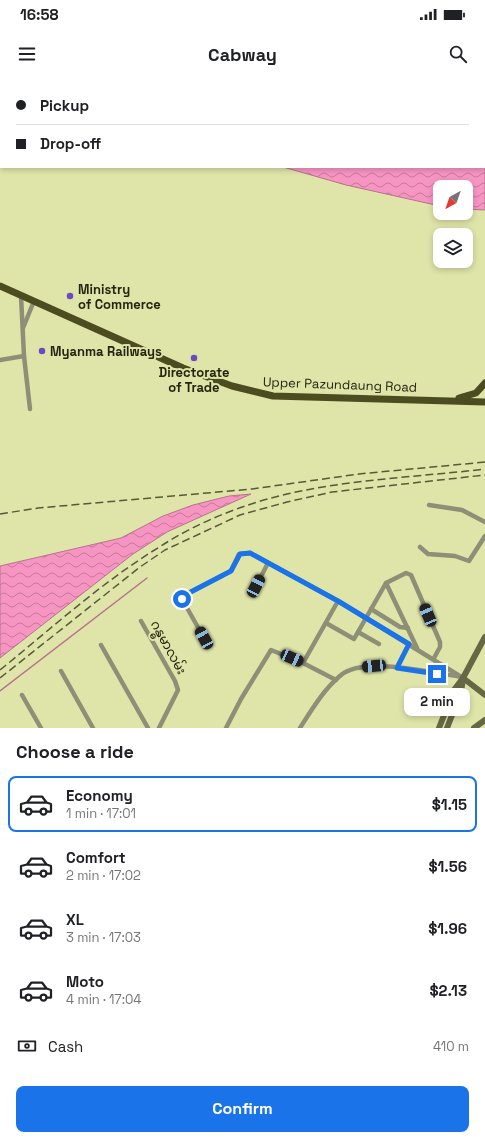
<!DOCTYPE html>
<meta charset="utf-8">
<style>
:root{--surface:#fff;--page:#f2f2f2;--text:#202124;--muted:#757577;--line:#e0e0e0;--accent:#1a73e8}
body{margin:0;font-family:"Space Grotesk","Noto Sans Myanmar",sans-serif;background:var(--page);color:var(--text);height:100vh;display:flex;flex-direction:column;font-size:15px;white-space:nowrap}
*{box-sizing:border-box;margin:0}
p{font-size:13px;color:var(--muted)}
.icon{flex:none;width:22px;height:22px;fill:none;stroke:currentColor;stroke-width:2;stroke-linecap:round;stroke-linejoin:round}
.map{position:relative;height:648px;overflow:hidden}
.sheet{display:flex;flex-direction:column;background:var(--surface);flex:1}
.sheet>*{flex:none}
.hud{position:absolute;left:0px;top:0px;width:485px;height:88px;box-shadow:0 2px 6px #0003;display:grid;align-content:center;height:88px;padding:0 16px;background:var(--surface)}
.needle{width:26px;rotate:220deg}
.controls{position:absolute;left:433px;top:100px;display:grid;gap:8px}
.controls a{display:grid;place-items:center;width:40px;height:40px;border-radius:8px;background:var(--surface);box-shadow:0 2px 6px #0003;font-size:20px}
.end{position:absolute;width:18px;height:18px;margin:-9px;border:5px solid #1a73e8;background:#fff;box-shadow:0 0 0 2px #fff}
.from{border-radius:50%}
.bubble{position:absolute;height:28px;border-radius:8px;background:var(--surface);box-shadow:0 2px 6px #0003;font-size:13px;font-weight:800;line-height:28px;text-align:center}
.car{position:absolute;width:12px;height:24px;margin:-12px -6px;border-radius:5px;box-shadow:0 0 3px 1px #0007;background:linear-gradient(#222 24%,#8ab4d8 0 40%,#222 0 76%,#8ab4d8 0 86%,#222 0)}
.hud b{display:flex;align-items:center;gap:14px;height:38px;font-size:15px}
.hud b+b{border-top:1px solid var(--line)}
.hud i{width:10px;height:10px;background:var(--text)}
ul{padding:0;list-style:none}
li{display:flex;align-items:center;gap:12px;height:56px;margin:0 8px 6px;padding:0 8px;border:2px solid transparent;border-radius:8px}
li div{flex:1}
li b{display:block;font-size:15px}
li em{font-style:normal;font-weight:800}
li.on{border-color:var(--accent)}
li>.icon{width:36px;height:36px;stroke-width:1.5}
h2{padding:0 16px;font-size:18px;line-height:48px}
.pay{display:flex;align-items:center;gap:10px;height:44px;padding:0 16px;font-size:15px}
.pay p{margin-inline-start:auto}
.cta{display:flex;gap:8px;margin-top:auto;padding:8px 16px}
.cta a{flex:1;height:46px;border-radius:8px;background:var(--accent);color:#fff;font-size:16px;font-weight:800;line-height:46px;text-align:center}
.status{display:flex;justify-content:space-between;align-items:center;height:28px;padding:0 20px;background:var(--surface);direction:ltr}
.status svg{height:11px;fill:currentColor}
header{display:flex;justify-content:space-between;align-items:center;height:52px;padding:0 16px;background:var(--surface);font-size:18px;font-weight:800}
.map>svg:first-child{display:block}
.water{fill:url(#water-waves);stroke:#b7738c}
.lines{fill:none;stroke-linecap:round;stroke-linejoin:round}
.stream{stroke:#b7738c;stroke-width:1.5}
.minor{stroke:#8d8f77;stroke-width:4.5}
.secondary{stroke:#666845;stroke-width:6}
.primary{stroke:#4b4d21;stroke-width:7}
.rail{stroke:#575938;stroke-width:1.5;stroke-dasharray:8 4;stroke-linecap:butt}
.route{stroke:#1a73e8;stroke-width:5}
.poi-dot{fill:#6a49c2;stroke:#dfe4a9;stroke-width:1.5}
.labels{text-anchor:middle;stroke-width:4;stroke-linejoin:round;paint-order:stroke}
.poi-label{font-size:13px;font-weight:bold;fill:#24250e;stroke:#dfe4a9;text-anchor:start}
.street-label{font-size:13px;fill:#24250e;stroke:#dfe4a9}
</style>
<div class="status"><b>16:58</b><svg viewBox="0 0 49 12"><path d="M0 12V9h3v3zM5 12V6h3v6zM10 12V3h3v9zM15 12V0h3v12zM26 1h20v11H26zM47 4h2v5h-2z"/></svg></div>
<header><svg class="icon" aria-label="menu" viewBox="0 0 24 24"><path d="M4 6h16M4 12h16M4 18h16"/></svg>Cabway<svg class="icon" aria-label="search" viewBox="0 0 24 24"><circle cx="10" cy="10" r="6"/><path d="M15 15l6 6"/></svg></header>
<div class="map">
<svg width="485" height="648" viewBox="0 0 485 648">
<defs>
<pattern id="water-waves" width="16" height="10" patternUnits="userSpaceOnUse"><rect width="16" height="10" fill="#f695c2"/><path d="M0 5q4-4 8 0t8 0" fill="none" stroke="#c7799c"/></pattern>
</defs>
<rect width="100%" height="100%" fill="#dfe4a9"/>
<g class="water">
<polygon points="78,0 485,0 485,130 466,129 466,107 440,107 440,126 346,105 283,87 484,87 484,1"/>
<polygon points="251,414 167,452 133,474 0,578 0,486 121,458 163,436 193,425 229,416"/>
</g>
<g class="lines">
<polyline class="stream" points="0,611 147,498"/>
<g class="minor">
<polyline points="21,216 24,276 30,329"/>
<polyline points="23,248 34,221"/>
<polyline points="0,280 24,276"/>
<polyline points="429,425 462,430 485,442"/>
<polyline points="420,467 428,474 455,476 469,481 485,456"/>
<polyline points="386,503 417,568"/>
<polyline points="256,506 268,483"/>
<polyline points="371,529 400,547 408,548"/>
<polyline points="141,541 175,601 178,610 159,648"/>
<polyline points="326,543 354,559 386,503 406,493 411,495 440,562 440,567 434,578"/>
<polyline points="358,552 379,564"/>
<polyline points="204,558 182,519 183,516 231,491 239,474 250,473 338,521 463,598"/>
<polyline points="101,565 148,648"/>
<polyline points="303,583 338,521"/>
<polyline points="397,587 409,564"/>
<polyline points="61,591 93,648"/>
<polyline points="22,615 41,648"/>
<polyline points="226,648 241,619 271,570 303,583 336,600"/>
<path d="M300,648c12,-19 24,-39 41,-53 22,-19 93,-2 121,2"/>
</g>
<g class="secondary">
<polyline points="463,598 485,615"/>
<polyline points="439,648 454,610 463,598 485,557"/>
<polyline points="447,648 461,612 463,599"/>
<polyline points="474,648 485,640"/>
</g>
<g class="primary">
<polyline points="0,206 183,288 232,306 273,316 485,322"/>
<polyline points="459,318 476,313 485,303"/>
</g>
<g class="rail">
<polyline points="0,434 38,428 252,409 359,394 485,382"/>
<path d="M0,590c52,-42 103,-89 161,-124 37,-24 83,-42 126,-52 65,-15 132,-17 198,-25"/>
<polyline points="0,598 140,487 165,470 240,435 287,422 332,412 485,395"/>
</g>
</g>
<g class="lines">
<polyline class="route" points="182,519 183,516 231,491 240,474 250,473 338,521 409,564 397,588 437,594"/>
</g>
<g class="poi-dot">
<circle cx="70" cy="216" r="4"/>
<circle cx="42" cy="271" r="4"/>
<circle cx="194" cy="278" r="4"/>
</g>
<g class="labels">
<g class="poi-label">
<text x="78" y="214">Ministry<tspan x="78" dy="15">of Commerce</tspan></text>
<text x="50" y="276">Myanma Railways</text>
<text x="194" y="297" text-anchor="middle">Directorate<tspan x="194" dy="15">of Trade</tspan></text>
</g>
<g class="street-label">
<text transform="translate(340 304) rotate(2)" y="5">Upper Pazundaung Road</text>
<text transform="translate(169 567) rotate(61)" y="5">ဂန္ဓမာလမ်း</text>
</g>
</g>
</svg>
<div class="controls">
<a><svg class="needle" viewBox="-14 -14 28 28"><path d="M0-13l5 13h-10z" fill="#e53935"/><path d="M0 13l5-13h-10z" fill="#757577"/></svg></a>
<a><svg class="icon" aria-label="layers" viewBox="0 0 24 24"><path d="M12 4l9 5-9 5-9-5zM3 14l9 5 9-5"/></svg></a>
</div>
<i class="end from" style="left:182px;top:519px"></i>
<i class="end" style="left:437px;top:594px"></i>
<div class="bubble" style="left:404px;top:608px;width:66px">2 min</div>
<i class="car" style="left:256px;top:506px;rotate:27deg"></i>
<i class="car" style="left:428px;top:535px;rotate:337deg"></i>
<i class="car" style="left:204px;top:558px;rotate:331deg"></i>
<i class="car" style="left:292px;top:578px;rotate:114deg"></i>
<i class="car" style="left:374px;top:586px;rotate:265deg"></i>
<div class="hud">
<b><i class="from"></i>Pickup</b>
<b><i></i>Drop-off</b>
</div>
</div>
<section class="sheet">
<h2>Choose a ride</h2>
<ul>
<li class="on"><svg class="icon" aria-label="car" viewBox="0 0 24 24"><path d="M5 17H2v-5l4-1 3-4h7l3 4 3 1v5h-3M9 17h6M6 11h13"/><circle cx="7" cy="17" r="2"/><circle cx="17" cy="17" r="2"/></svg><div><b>Economy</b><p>1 min · 17:01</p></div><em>$1.15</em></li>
<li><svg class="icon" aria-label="car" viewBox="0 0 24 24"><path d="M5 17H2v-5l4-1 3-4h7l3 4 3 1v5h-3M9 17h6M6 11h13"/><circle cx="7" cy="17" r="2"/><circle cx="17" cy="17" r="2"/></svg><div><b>Comfort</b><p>2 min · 17:02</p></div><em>$1.56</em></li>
<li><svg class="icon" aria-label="car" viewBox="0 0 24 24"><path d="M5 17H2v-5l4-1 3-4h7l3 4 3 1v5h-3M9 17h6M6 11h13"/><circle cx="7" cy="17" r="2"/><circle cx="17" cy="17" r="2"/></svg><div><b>XL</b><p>3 min · 17:03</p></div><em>$1.96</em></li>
<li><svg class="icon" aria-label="car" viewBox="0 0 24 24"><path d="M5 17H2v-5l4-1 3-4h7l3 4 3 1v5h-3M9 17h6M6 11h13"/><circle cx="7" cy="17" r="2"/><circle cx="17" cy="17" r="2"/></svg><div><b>Moto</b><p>4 min · 17:04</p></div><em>$2.13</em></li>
</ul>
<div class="pay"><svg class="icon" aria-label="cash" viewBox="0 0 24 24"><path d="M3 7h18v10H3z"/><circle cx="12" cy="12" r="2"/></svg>Cash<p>410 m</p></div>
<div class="cta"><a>Confirm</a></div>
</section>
